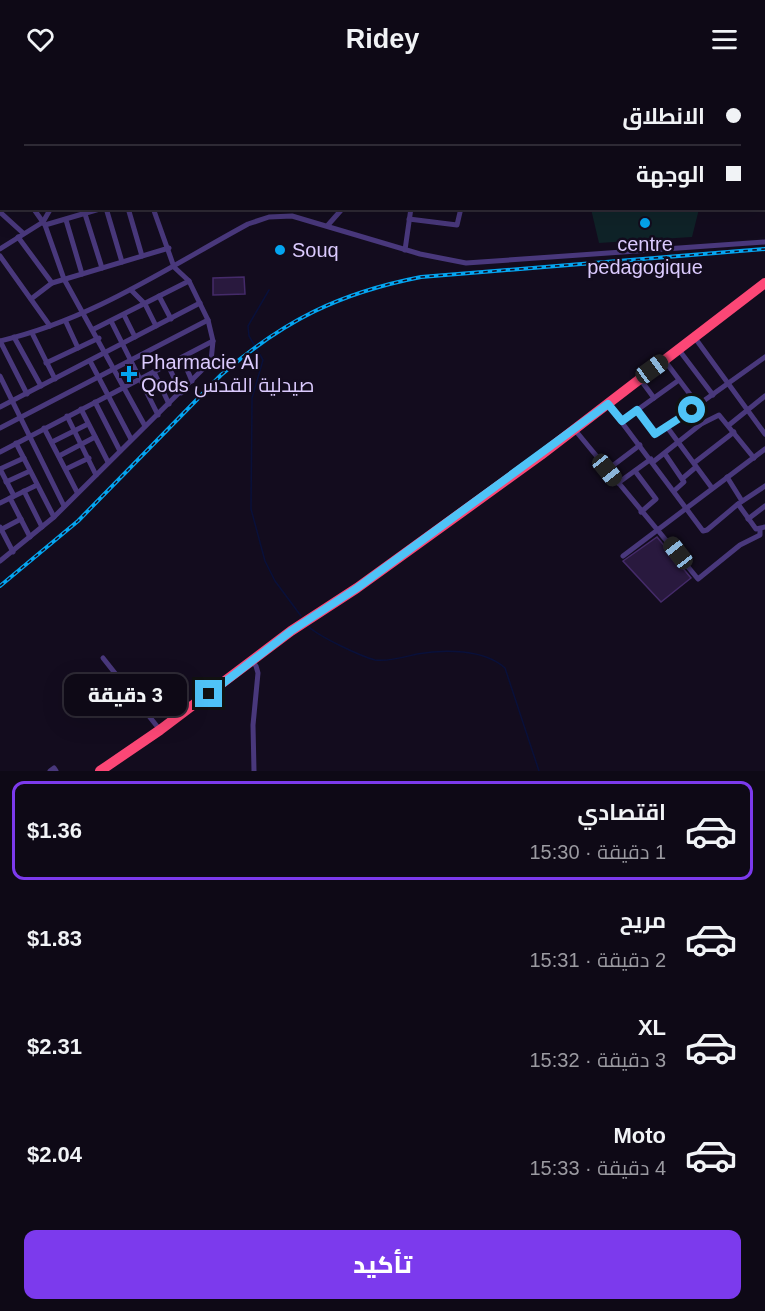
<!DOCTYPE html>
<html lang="ar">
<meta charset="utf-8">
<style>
:root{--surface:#0e0916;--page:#17121f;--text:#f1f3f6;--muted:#9b9aa1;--line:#2e2a35;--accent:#7c3aed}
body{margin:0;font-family:Arial,Cairo,sans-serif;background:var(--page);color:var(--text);direction:rtl;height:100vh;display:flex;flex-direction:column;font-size:22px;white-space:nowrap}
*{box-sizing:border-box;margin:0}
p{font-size:20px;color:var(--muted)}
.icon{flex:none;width:33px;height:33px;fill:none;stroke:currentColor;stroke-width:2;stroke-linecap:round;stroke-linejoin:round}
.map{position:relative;height:693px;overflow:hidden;direction:ltr}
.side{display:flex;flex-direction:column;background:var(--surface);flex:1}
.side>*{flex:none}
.banner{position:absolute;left:0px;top:0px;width:765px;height:132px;box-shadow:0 6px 24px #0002,0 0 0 2px var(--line);direction:rtl;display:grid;align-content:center;height:132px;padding:0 24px;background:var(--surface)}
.end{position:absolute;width:27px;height:27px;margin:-14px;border:8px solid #4fc3f7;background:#111;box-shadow:0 0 0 3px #111}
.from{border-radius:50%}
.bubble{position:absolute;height:42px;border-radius:12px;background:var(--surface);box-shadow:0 6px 24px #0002,0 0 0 2px var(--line);font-size:20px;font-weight:800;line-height:42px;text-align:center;direction:rtl}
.car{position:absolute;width:18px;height:36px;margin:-18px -9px;border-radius:8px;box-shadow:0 0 4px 2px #0007;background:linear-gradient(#222 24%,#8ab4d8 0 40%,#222 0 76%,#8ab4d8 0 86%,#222 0)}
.banner b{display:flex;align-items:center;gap:21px;height:57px;font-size:22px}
.banner b+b{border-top:2px solid var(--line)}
.banner i{width:15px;height:15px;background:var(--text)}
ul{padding:10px 0 0;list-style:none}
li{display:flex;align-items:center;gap:18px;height:99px;margin:0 12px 9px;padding:0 12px;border:3px solid transparent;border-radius:12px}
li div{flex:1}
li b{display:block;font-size:22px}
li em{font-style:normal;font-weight:800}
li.active{border-color:var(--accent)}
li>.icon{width:54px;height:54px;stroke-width:1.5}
.action{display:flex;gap:12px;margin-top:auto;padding:12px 24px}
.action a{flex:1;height:69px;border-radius:12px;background:var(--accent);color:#fff;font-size:24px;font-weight:800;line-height:69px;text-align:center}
header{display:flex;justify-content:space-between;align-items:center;height:78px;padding:0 24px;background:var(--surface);font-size:27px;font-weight:800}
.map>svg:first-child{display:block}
.green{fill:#0f2328}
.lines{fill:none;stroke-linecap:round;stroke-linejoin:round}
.stream{stroke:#09103a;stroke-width:1.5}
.building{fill:#29193e;stroke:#452b6a;stroke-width:1.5}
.street{stroke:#49387c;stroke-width:5}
.highway{stroke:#fc4776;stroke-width:10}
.rail-casing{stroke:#04a5f0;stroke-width:4}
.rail{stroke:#130c1e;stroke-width:1.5;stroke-dasharray:4.5;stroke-linecap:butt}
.route{stroke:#4fc3f7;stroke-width:8}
.poi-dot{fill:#04a5f0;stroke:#130c1e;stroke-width:2}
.labels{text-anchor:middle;stroke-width:5;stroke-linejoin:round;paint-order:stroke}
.poi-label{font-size:20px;fill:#dbcafe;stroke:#130c1e;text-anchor:start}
</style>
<header><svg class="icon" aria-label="menu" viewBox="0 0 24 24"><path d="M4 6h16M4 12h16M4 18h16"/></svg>Ridey<svg class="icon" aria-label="heart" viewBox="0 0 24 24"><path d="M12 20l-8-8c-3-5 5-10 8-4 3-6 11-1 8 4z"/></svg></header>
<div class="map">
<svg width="765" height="693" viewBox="0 0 765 693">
<rect width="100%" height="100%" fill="#130c1e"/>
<polygon class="green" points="591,131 591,130 699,131 692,159 599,165"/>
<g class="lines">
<g class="stream">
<polyline points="269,212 248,248 249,258 263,282 252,320 251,431 265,483 275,503 301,538"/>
<path d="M309,549c11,10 51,29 66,33 13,2 29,-3 42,-6 27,-5 67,-5 88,14l34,103"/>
</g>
</g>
<g class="building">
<polygon points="244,199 245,216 213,217 213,200"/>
<polygon points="657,459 691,500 661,524 623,483"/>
</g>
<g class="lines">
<g class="street">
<polyline points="19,0 19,2"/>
<polyline points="42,0 43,2"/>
<polyline points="100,0 101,2"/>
<polyline points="125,0 126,2"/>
<polyline points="272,0 272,2"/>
<polyline points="309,0 309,2"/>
<polyline points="391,0 392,2"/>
<polyline points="443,0 444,2"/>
<polyline points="467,0 468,2"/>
<polyline points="414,2 418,0"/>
<polyline points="0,22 2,22"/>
<polyline points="0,59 2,60"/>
<polyline points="0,84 2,84"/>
<polyline points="0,107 2,107"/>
<polyline points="33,130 45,147 64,201 145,348"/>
<polyline points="106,130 122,184"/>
<polyline points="128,130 142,178"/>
<polyline points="0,134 23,155"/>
<polyline points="85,136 102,190"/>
<polyline points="409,141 457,147 461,130"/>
<polyline points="66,142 82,196"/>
<polyline points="45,147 103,130"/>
<polyline points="328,147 343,130"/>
<polyline points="18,159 52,205"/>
<polyline points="0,171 43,144 51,130"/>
<polyline points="405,172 411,130"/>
<polyline points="0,178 50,248"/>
<polyline points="131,212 145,226 156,248"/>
<polyline points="159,218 171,241"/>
<polyline points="31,221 52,205 169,170"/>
<polyline points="124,237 135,259"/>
<polyline points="111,243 158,337"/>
<polyline points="66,244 78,270"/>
<polyline points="94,251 189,203"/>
<polyline points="32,255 55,301"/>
<polyline points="14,259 41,308"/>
<polyline points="695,260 765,356"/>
<path d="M0,263c91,-21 167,-73 248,-117l21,-7 23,-1 128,38 46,9 299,-21"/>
<polyline points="0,263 27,316"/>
<polyline points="679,272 713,317"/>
<polyline points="182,280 192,303"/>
<polyline points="90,283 131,361"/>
<polyline points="665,283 698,327"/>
<polyline points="46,285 99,260"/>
<polyline points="168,287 181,315"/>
<polyline points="154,294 169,326"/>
<polyline points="0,298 64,428"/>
<polyline points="640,301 654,320"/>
<polyline points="95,324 120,373"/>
<polyline points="608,326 703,453 707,452 738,426 765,408"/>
<polyline points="0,329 200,225"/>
<polyline points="81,331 108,384"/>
<polyline points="637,332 654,356 667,349"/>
<polyline points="691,332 701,346"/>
<polyline points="67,338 96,397"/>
<polyline points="622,343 679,302"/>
<polyline points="729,347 765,318"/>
<polyline points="0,350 208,242"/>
<polyline points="44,350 77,414"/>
<polyline points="575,352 698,501 740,467 760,457 760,452"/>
<polyline points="52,364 88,346"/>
<polyline points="16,365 54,439"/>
<polyline points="0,374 213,263"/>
<polyline points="665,376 684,404 674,413"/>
<polyline points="59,378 95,359"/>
<polyline points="653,384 701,346 719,337 754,380"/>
<polyline points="694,385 734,354"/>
<polyline points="0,391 14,418"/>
<polyline points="0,391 24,380"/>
<polyline points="66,391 89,380"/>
<polyline points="607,392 640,367"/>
<polyline points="635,393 656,421 641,434"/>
<polyline points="727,399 742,423"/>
<polyline points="683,400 696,389"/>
<polyline points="6,404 30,393"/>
<polyline points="618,405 651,381"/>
<polyline points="712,410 667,349 765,279"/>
<polyline points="24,413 42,449"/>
<polyline points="10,420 30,459"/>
<polyline points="0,425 37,407"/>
<polyline points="738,426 756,451 765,449"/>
<polyline points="748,441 765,428"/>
<polyline points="0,449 13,474"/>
<polyline points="0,452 21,441"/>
<polyline points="623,478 765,371"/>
<polyline points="0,483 54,439 211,283 213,263 208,242 189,203 174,189 153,130"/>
<polyline points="103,580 160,652"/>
<polyline points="252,583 256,588 258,595 253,647 254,693"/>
<polyline points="50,693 54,690 56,693"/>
</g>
<polyline class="highway" points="100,693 160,652 291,553 357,510 541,377 765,205"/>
<g class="rail-casing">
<path id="rail" d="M0,508l78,-65 143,-146c62,-54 118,-82 200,-98l344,-28"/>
</g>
<use href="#rail" class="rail"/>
</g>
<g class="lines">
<polyline class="route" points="209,616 291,553 357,510 608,326 622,343 637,332 655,356 692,332"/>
</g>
<g class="poi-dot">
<circle cx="645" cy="145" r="6"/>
<circle cx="280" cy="172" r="6"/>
<path d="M126 287h6v6h6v6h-6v6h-6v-6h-6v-6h6z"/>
</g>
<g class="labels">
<g class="poi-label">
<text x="645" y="173" text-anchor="middle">centre<tspan x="645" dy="23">pedagogique</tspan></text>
<text x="292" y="179">Souq</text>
<text x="141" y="291">Pharmacie Al<tspan x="141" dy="23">Qods صيدلية القدس</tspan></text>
</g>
</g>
</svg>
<i class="end from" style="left:692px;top:332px"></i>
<i class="end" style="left:209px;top:616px"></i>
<div class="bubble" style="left:64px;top:596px;width:123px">3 دقيقة</div>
<i class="car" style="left:652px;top:291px;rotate:54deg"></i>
<i class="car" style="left:607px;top:392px;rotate:141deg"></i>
<i class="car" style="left:678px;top:475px;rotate:322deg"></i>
<div class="banner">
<b><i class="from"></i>الانطلاق</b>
<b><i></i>الوجهة</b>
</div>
</div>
<section class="side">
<ul>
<li class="active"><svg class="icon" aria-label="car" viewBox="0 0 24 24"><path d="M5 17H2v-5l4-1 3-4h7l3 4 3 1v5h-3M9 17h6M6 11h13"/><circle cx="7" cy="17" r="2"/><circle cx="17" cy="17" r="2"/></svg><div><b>اقتصادي</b><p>1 دقيقة · 15:30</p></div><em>$1.36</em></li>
<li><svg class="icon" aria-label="car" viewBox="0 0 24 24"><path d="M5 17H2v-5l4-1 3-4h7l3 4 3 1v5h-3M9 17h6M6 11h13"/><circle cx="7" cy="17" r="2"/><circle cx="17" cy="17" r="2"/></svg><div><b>مريح</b><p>2 دقيقة · 15:31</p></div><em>$1.83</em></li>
<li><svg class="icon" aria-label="car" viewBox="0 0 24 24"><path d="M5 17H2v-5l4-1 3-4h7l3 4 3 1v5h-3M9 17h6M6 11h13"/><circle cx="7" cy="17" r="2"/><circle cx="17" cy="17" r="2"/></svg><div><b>XL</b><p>3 دقيقة · 15:32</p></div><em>$2.31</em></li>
<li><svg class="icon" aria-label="car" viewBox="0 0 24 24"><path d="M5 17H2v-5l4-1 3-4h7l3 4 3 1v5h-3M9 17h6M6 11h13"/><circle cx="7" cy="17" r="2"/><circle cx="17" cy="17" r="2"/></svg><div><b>Moto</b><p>4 دقيقة · 15:33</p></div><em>$2.04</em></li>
</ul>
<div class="action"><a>تأكيد</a></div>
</section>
